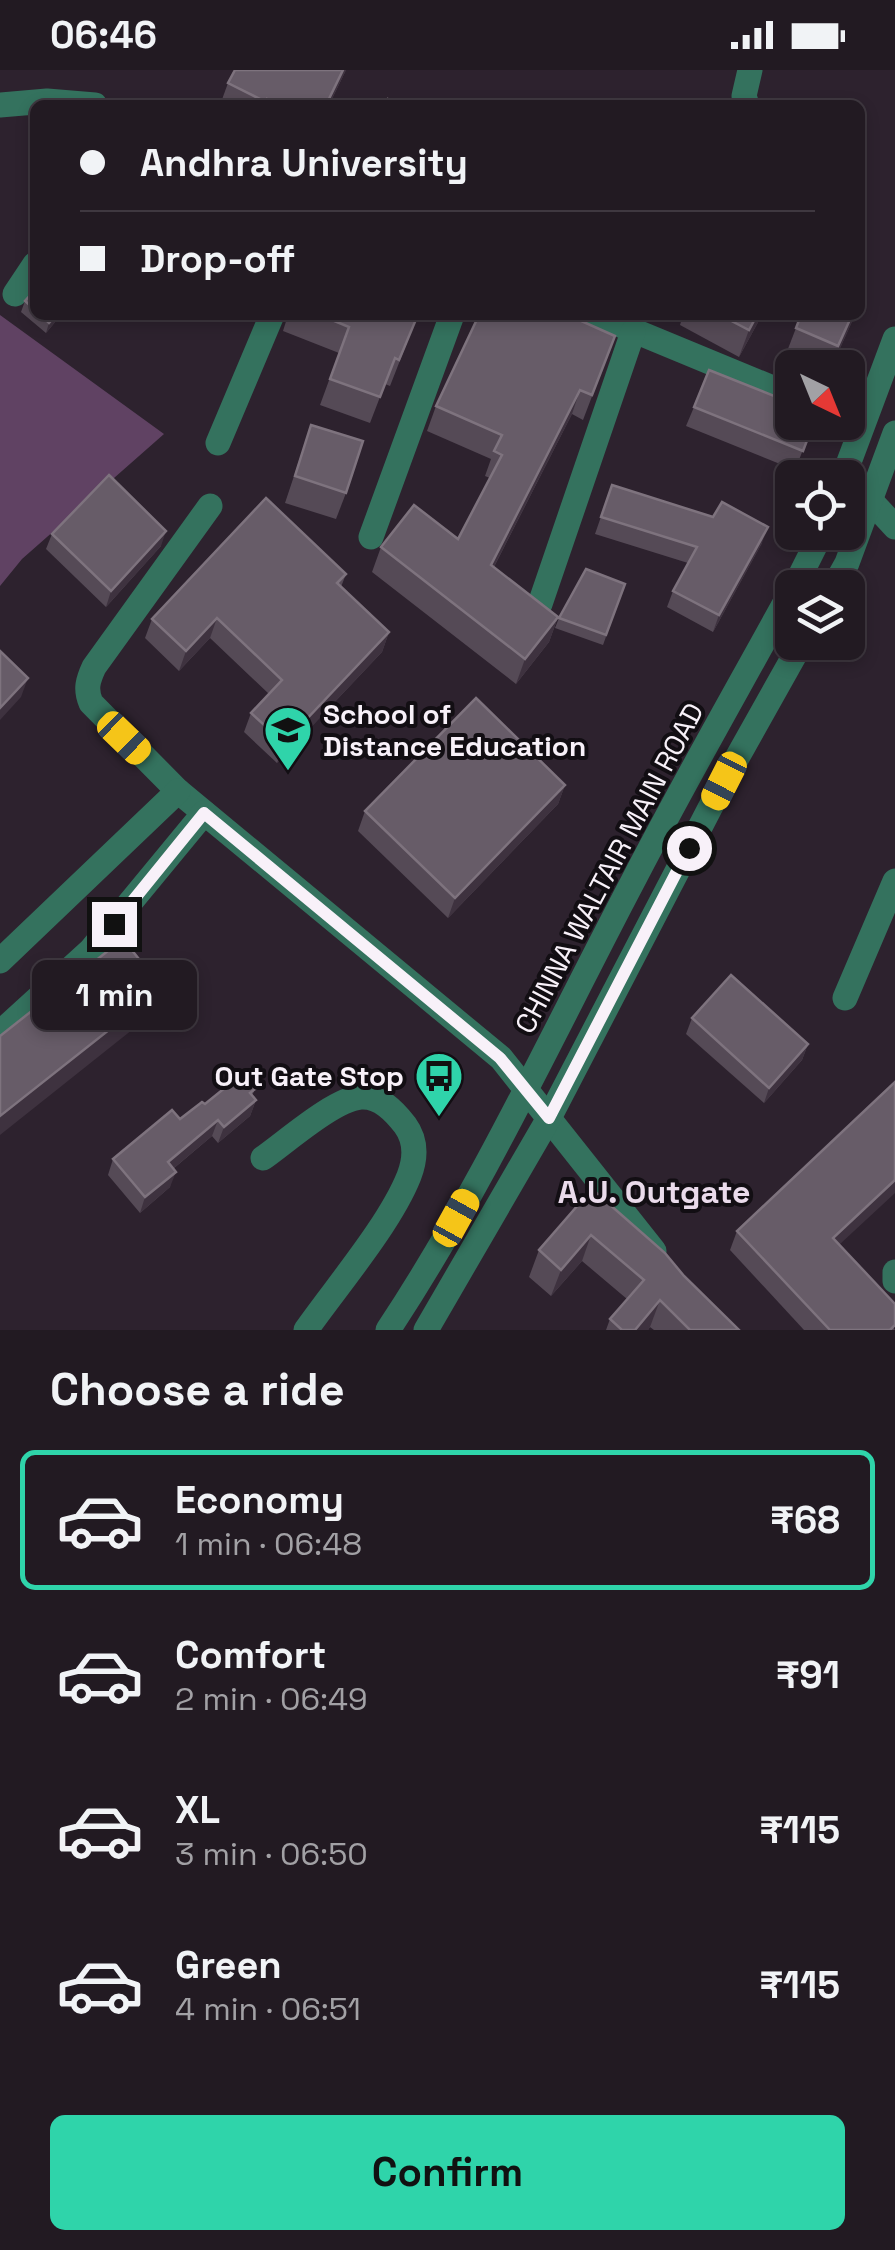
<!DOCTYPE html>
<meta charset="utf-8">
<style>
:root{--surface:#221a22;--page:#2a232a;--text:#f1f3f6;--muted:#a2a1a5;--line:#3f3840;--accent:#2fd4aa}
body{margin:0;font-family:"Space Grotesk",sans-serif;background:var(--page);color:var(--text);height:100vh;display:flex;flex-direction:column;font-size:38px;white-space:nowrap}
*{box-sizing:border-box;margin:0}
p{font-size:32px;color:var(--muted)}
.icon{flex:none;width:55px;height:55px;fill:none;stroke:currentColor;stroke-width:2;stroke-linecap:round;stroke-linejoin:round}
.map{position:relative;height:1260px;overflow:hidden}
.drawer{display:flex;flex-direction:column;background:var(--surface);flex:1}
.drawer>*{flex:none}
.guide{position:absolute;left:30px;top:30px;width:835px;height:220px;border-radius:15px;box-shadow:0 5px 15px #0003,0 0 0 2px var(--line);display:grid;align-content:center;height:220px;padding:0 50px;background:var(--surface)}
.needle{width:65px;rotate:137deg}
.buttons{position:absolute;left:775px;top:280px;display:grid;gap:20px}
.buttons a{display:grid;place-items:center;width:90px;height:90px;border-radius:15px;background:var(--surface);box-shadow:0 5px 15px #0003,0 0 0 2px var(--line);font-size:50px}
.end{position:absolute;width:45px;height:45px;margin:-22px;border:12px solid #f8f1f9;background:#111;box-shadow:0 0 0 5px #111}
.from{border-radius:50%}
.bubble{position:absolute;height:70px;border-radius:15px;background:var(--surface);box-shadow:0 5px 15px #0003,0 0 0 2px var(--line);font-size:32px;font-weight:700;line-height:70px;text-align:center}
.car{position:absolute;width:30px;height:60px;margin:-30px -15px;border-radius:12px;box-shadow:0 0 8px 2px #0007;background:linear-gradient(#f5c518 24%,#345 0 40%,#f5c518 0 76%,#345 0 86%,#f5c518 0)}
.guide b{display:flex;align-items:center;gap:35px;height:95px;font-size:38px}
.guide b+b{border-top:2px solid var(--line)}
.guide i{width:25px;height:25px;background:var(--text)}
ul{padding:0;list-style:none}
li{display:flex;align-items:center;gap:30px;height:140px;margin:0 20px 15px;padding:0 30px;border:5px solid transparent;border-radius:15px}
li div{flex:1}
li b{display:block;font-size:38px}
li em{font-style:normal;font-weight:700}
li.active{border-color:var(--accent)}
li>.icon{width:90px;height:90px;stroke-width:1.5}
h2{padding:0 50px;font-size:45px;line-height:120px}
.action{display:flex;gap:20px;margin-top:auto;padding:20px 50px}
.action a{flex:1;height:115px;border-radius:15px;background:var(--accent);color:#111;font-size:40px;font-weight:700;line-height:115px;text-align:center}
.status{display:flex;justify-content:space-between;align-items:center;height:70px;padding:0 50px;background:var(--surface);direction:ltr}
.status svg{height:28px;fill:currentColor}
.map>svg:first-child{display:block}
.green{fill:#604263}
.lines{fill:none;stroke-linecap:round;stroke-linejoin:round}
.minor{stroke:#34725e;stroke-width:25}
.wall{fill:#554a56}
.shaded-wall{fill:#3e323f}
.building{fill:#675c68;stroke:#7e737e;stroke-width:2.5}
.route{stroke:#f8f1f9;stroke-width:12}
.labels{text-anchor:middle;stroke-width:8;stroke-linejoin:round;paint-order:stroke}
.poi-label{font-size:28px;font-weight:bold;fill:#f8f1f9;stroke:#120e13;text-anchor:start}
.street-label{font-size:28px;fill:#f8f1f9;stroke:#120e13}
.quarter-label{font-size:32px;font-weight:bold;fill:#eadbeb;stroke:#120e13}
</style>
<div class="status"><b>06:46</b><svg viewBox="0 0 49 12"><path d="M0 12V9h3v3zM5 12V6h3v6zM10 12V3h3v9zM15 12V0h3v12zM26 1h20v11H26zM47 4h2v5h-2z"/></svg></div>
<div class="map">
<svg width="895" height="1260" viewBox="0 0 895 1260">
<rect width="100%" height="100%" fill="#2d222e"/>
<polygon class="green" points="0,245 164,364 22,489 0,516"/>
<g class="lines">
<g class="minor">
<polyline points="0,35 47,31 95,35"/>
<polyline points="747,35 744,26 750,0"/>
<polyline points="15,224 35,194"/>
<polyline points="596,245 792,326"/>
<polyline points="218,373 272,245"/>
<polyline points="843,408 895,269"/>
<polyline points="871,431 895,457"/>
<path d="M210,436l-116,161c-6,13 -9,22 -3,36l87,88 323,267 153,193"/>
<polyline points="371,467 452,245"/>
<polyline points="794,518 822,462"/>
<polyline points="833,518 847,493 895,363"/>
<polyline points="540,534 633,262"/>
<polyline points="0,891 178,721"/>
<polyline points="845,928 895,811"/>
<polyline points="0,963 91,880 204,743"/>
<path d="M263,1088c23,-16 71,-59 98,-61 19,-1 33,14 44,28 11,15 11,33 4,51 -19,48 -72,110 -103,154"/>
<polyline points="895,1202 895,1211"/>
<path d="M388,1260c94,-142 165,-297 244,-447 51,-99 107,-196 160,-293"/>
<polyline points="426,1260 549,1048 724,711 802,572"/>
</g>
</g>
<g class="wall">
<polygon points="346,0 329,35 220,35 228,13"/>
<polygon points="35,220 35,245 61,245 46,263 21,242 25,231"/>
<polygon points="288,245 414,245 417,247 390,316 385,314 370,353 320,335 339,283 283,261"/>
<polygon points="683,245 762,245 739,287 680,255"/>
<polygon points="855,245 831,298 817,298 786,284 796,258"/>
<polygon points="615,266 583,350 572,344 494,497 558,547 549,572 516,614 372,502 381,477 458,469 490,408 485,406 491,389 427,361 436,336"/>
<polygon points="694,337 814,352 795,400 686,356"/>
<polygon points="311,355 346,423 336,449 285,433"/>
<polygon points="612,415 762,473 713,562 667,537 673,521 688,493 595,464"/>
<polygon points="52,464 161,476 106,537 46,479"/>
<polygon points="346,504 341,517 389,562 382,582 277,693 244,662 251,643 269,624 210,568 179,601 145,568 152,549"/>
<polygon points="625,514 603,575 555,558 559,548"/>
<polygon points="565,715 558,734 448,848 358,761 365,741"/>
<polygon points="692,948 808,974 802,990 764,1033 686,964"/>
<polygon points="255,1019 252,1026 256,1030 250,1046 218,1073 212,1066 173,1099 170,1117 140,1143 108,1105 113,1089 205,1034"/>
<polygon points="592,1119 684,1206 739,1260 654,1260 650,1257 648,1260 606,1260 610,1249 627,1229 582,1191 551,1226 529,1207 539,1180"/>
<polygon points="737,1161 839,1175 895,1260 804,1260 730,1180"/>
</g>
<g class="shaded-wall">
<polygon points="343,0 346,0 329,35 326,35"/>
<polygon points="56,245 61,245 46,263 49,253"/>
<polygon points="757,245 762,245 739,287 749,260"/>
<polygon points="852,245 855,245 831,298 838,276"/>
<polygon points="580,320 572,344 482,520 491,495"/>
<polygon points="768,457 762,473 713,562 719,545"/>
<polygon points="166,461 161,476 106,537 111,521"/>
<polygon points="558,547 549,572 516,614 525,589"/>
<polygon points="217,548 210,568 179,601 186,581"/>
<polygon points="389,562 382,582 277,693 284,673"/>
<polygon points="28,608 21,627 0,650 0,638"/>
<polygon points="565,715 558,734 448,848 455,828"/>
<polygon points="162,918 152,944 0,1065 0,1046"/>
<polygon points="808,974 802,990 764,1033 769,1018"/>
<polygon points="256,1030 250,1046 218,1073 224,1057"/>
<polygon points="218,1050 212,1066 162,1108 168,1092"/>
<polygon points="176,1102 170,1117 140,1143 145,1127"/>
<polygon points="895,1110 895,1123 826,1187 833,1168"/>
<polygon points="591,1165 582,1191 551,1226 561,1200"/>
<polygon points="660,1230 650,1257 648,1260 635,1260"/>
</g>
<g class="building">
<polygon points="235,0 343,0 326,35 280,35 267,29 266,32 228,13"/>
<polygon points="388,29 400,35 385,35"/>
<polygon points="35,220 35,240 25,231"/>
<polygon points="41,245 56,245 49,253"/>
<polygon points="320,245 414,245 417,247 399,290 395,288 380,327 330,309 349,257"/>
<polygon points="479,245 568,245 615,266 592,325 580,320 491,495 558,547 525,589 381,477 414,435 458,469 502,385 494,381 502,365 436,336"/>
<polygon points="720,245 757,245 749,260"/>
<polygon points="801,245 852,245 838,276 796,258"/>
<polygon points="709,300 792,333 792,352 814,352 803,381 694,337"/>
<polygon points="311,355 363,371 346,423 295,406"/>
<polygon points="109,405 166,461 111,521 52,464"/>
<polygon points="612,415 713,447 722,432 768,457 719,545 673,521 697,477 601,447"/>
<polygon points="266,428 346,504 337,513 389,562 284,673 251,643 282,610 217,548 186,581 152,549"/>
<polygon points="586,499 625,514 606,565 559,548"/>
<polygon points="0,581 28,608 0,638"/>
<polygon points="476,628 565,715 455,828 365,741"/>
<polygon points="123,869 162,918 0,1046 0,966"/>
<polygon points="731,905 808,974 769,1018 692,948"/>
<polygon points="242,1004 255,1019 250,1023 256,1030 224,1057 218,1050 168,1092 176,1102 145,1127 113,1089 172,1040 180,1049 202,1032 205,1034"/>
<polygon points="895,1012 895,1110 833,1168 895,1234 895,1255 890,1260 830,1260 737,1161"/>
<polygon points="592,1119 665,1183 684,1206 739,1260 690,1260 660,1230 635,1260 622,1260 610,1249 644,1210 591,1165 561,1200 539,1180"/>
</g>
<g class="lines">
<polyline class="route" points="114,854 204,743 500,988 549,1048 689,778"/>
</g>
<defs>
<g id="university-pin" transform="scale(2.5)"><path d="M0 17L-7.5 6A9.5 9.5 0 1 1 7.5 6Z" fill="#2fd4aa" stroke="#120e13"/><path d="M0-5L7-2L0 1L-7-2ZM-4 1L0 2.5L4 1V4Q0 6-4 4Z" fill="#111"/></g>
<g id="bus-pin" transform="scale(2.5)"><path d="M0 17L-7.5 6A9.5 9.5 0 1 1 7.5 6Z" fill="#2fd4aa" stroke="#120e13"/><path d="M-5-6H5V4H4V6H2V4H-2V6H-4V4H-5ZM-3.5-4V0h7V-4ZM-3.5 1.2v1.5H-2V1.2ZM2 1.2v1.5H3.5V1.2Z" fill="#111"/></g>
</defs>
<g fill-rule="evenodd">
<use href="#university-pin" x="288" y="660"/>
<use href="#bus-pin" x="439" y="1006"/>
</g>
<g class="labels">
<g class="poi-label">
<text x="323" y="654">School of<tspan x="323" dy="32">Distance Education</tspan></text>
<text x="404" y="1016" text-anchor="end">Out Gate Stop</text>
</g>
<g class="street-label">
<text transform="translate(609 798) rotate(-62)" y="10">CHINNA WALTAIR MAIN ROAD</text>
</g>
<g class="quarter-label">
<text x="654" y="1133">A.U. Outgate</text>
</g>
</g>
</svg>
<div class="buttons">
<a><svg class="needle" viewBox="-14 -14 28 28"><path d="M0-13l5 13h-10z" fill="#e53935"/><path d="M0 13l5-13h-10z" fill="#a2a1a5"/></svg></a>
<a><svg class="icon" aria-label="locate" viewBox="0 0 24 24"><circle cx="12" cy="12" r="6"/><path d="M12 2v4M12 18v4M2 12h4M18 12h4"/></svg></a>
<a><svg class="icon" aria-label="layers" viewBox="0 0 24 24"><path d="M12 4l9 5-9 5-9-5zM3 14l9 5 9-5"/></svg></a>
</div>
<i class="end from" style="left:689px;top:778px"></i>
<i class="end" style="left:114px;top:854px"></i>
<div class="bubble" style="left:32px;top:890px;width:165px">1 min</div>
<i class="car" style="left:124px;top:668px;rotate:134deg"></i>
<i class="car" style="left:724px;top:711px;rotate:207deg"></i>
<i class="car" style="left:456px;top:1148px;rotate:29deg"></i>
<div class="guide">
<b><i class="from"></i>Andhra University</b>
<b><i></i>Drop-off</b>
</div>
</div>
<section class="drawer">
<h2>Choose a ride</h2>
<ul>
<li class="active"><svg class="icon" aria-label="car" viewBox="0 0 24 24"><path d="M5 17H2v-5l4-1 3-4h7l3 4 3 1v5h-3M9 17h6M6 11h13"/><circle cx="7" cy="17" r="2"/><circle cx="17" cy="17" r="2"/></svg><div><b>Economy</b><p>1 min · 06:48</p></div><em>₹68</em></li>
<li><svg class="icon" aria-label="car" viewBox="0 0 24 24"><path d="M5 17H2v-5l4-1 3-4h7l3 4 3 1v5h-3M9 17h6M6 11h13"/><circle cx="7" cy="17" r="2"/><circle cx="17" cy="17" r="2"/></svg><div><b>Comfort</b><p>2 min · 06:49</p></div><em>₹91</em></li>
<li><svg class="icon" aria-label="car" viewBox="0 0 24 24"><path d="M5 17H2v-5l4-1 3-4h7l3 4 3 1v5h-3M9 17h6M6 11h13"/><circle cx="7" cy="17" r="2"/><circle cx="17" cy="17" r="2"/></svg><div><b>XL</b><p>3 min · 06:50</p></div><em>₹115</em></li>
<li><svg class="icon" aria-label="car" viewBox="0 0 24 24"><path d="M5 17H2v-5l4-1 3-4h7l3 4 3 1v5h-3M9 17h6M6 11h13"/><circle cx="7" cy="17" r="2"/><circle cx="17" cy="17" r="2"/></svg><div><b>Green</b><p>4 min · 06:51</p></div><em>₹115</em></li>
</ul>
<div class="action"><a>Confirm</a></div>
</section>
